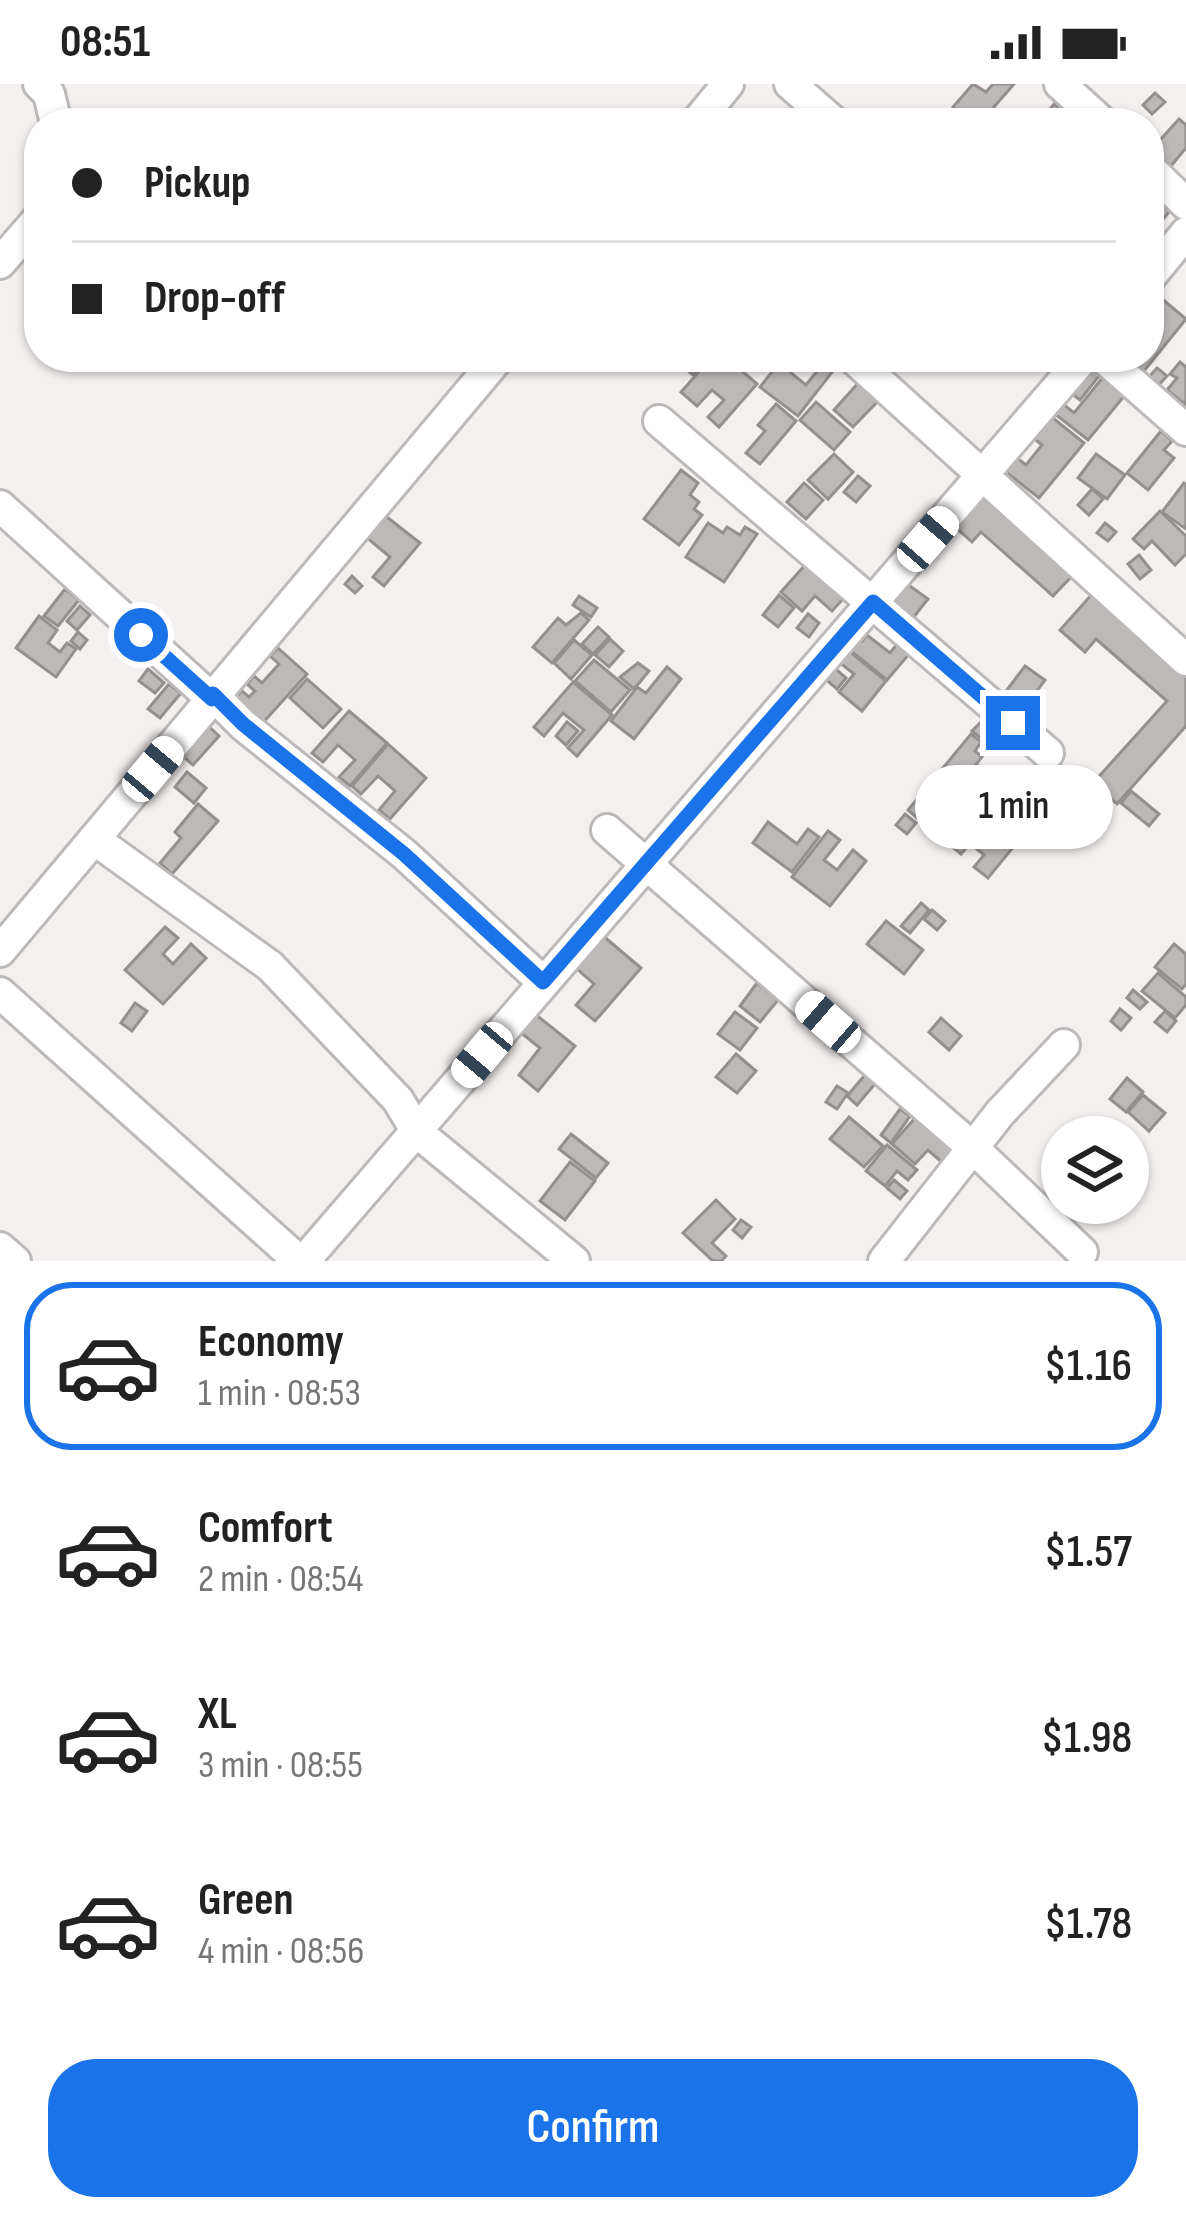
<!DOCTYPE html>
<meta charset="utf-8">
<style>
:root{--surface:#fff;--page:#f6f6f6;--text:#222;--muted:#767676;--line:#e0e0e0;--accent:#1a73e8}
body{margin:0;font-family:"Sofia Sans Condensed",sans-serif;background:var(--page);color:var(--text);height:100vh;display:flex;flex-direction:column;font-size:45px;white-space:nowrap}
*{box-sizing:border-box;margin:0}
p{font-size:39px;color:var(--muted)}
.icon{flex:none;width:66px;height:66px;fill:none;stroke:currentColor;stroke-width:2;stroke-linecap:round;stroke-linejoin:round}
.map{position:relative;height:1177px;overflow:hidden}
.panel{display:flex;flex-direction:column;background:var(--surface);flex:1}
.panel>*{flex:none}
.top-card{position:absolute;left:24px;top:24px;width:1140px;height:264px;border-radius:48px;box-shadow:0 3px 9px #0004;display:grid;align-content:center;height:264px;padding:0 48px;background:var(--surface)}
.buttons{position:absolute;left:1041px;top:1032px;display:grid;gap:24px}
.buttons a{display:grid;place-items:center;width:108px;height:108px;border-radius:50%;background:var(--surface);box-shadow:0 3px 9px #0004;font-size:60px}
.end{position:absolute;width:54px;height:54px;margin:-27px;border:15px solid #1a73e8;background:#fff;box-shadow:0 0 0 6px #fff}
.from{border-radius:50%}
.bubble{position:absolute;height:84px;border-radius:42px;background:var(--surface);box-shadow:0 3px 9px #0004;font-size:39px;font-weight:600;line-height:84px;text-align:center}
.car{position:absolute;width:36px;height:72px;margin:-36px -18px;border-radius:15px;box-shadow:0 0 9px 3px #0007;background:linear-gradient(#fff 24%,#345 0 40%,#fff 0 76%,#345 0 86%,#fff 0)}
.top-card b{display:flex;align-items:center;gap:42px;height:114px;font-size:45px}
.top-card b+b{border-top:3px solid var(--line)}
.top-card i{width:30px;height:30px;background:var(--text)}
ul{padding:21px 0 0;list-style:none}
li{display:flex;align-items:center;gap:36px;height:168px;margin:0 24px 18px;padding:0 24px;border:6px solid transparent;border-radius:48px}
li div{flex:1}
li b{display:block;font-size:45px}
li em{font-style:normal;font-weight:600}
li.on{border-color:var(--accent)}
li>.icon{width:108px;height:108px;stroke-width:1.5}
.primary-button{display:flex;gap:24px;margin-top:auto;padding:24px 48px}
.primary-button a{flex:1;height:138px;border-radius:48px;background:var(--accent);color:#fff;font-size:48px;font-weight:600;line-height:138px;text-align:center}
.status{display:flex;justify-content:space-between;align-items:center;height:84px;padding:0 60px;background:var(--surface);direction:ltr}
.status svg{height:33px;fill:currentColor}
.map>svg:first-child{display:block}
.building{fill:#bdb9b8;stroke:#94908f;stroke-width:3}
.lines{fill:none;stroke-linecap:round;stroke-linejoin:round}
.minor-casing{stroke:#bdb9b8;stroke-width:36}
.minor{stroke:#fff;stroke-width:30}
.route{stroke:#1a73e8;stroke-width:15}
</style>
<div class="status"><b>08:51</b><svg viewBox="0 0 49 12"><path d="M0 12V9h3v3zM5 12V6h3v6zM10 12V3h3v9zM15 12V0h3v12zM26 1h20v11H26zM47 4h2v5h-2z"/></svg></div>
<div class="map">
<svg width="1186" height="1177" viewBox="0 0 1186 1177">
<rect width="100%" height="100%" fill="#f5f0f0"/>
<g class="building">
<polygon points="973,0 986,8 993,0 1014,0 980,39 971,39 953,23"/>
<polygon points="1155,9 1165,18 1152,30 1143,21"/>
<polygon points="1054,20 1070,32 1064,39 1039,39"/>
<polygon points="1179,35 1186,41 1186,64 1171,82 1152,65"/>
<polygon points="1149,102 1174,122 1160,139 1149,130"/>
<polygon points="1149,204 1186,235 1144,287 1126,273 1149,273"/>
<polygon points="671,273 709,273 693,291"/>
<polygon points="712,273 726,273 757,300 719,343 708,333 724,316 712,306 697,322 681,308"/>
<polygon points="828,273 840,278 798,332 760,303 779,279 806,301"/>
<polygon points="1087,275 1103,287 1080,316 1064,304"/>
<polygon points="1180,278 1186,283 1186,321 1167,306 1177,294 1170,290"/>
<polygon points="1157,284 1167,292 1158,302 1149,293"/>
<polygon points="1108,287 1130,305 1088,356 1055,330 1063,320 1074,329"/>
<polygon points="860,297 880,315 853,343 834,326"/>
<polygon points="816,318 850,348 834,366 800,336"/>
<polygon points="776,320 796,337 760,380 746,369 765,347 758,341"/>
<polygon points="1043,326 1084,359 1039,414 997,381 1008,367 1026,381 1042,361 1025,347"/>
<polygon points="1161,347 1172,357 1164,366 1174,374 1148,406 1127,389"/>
<polygon points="834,370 853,388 828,415 808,396"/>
<polygon points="1096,370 1125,391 1107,415 1078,394"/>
<polygon points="681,386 698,399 690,411 699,418 694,425 702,431 679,461 644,435"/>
<polygon points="858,392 870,402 856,418 844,408"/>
<polygon points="804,399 823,416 806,435 787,418"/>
<polygon points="1184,399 1186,401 1186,445 1162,428"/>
<polygon points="976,404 1073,491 1053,512 981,448 972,458 947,436"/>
<polygon points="1092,405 1103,415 1089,431 1078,421"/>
<polygon points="378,426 420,459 384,502 373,493 390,473 360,448"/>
<polygon points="1160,427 1186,452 1186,470 1175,481 1152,457 1144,465 1133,455"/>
<polygon points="708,439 723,449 727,443 740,451 745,443 757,450 724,498 686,473"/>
<polygon points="1105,439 1116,448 1108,457 1097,449"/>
<polygon points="1139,471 1151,486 1140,495 1128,480"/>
<polygon points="805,481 844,514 832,527 815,512 802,527 781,508"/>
<polygon points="352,492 362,502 355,509 345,500"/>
<polygon points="903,497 928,515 913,534 889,515"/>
<polygon points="65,505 79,516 58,542 44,532"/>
<polygon points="1093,509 1186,591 1186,642 1117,720 1093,699 1167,617 1096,555 1085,568 1060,546"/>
<polygon points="779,511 794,524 778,543 763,531"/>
<polygon points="579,512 597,524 591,533 573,521"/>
<polygon points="80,522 90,531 77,546 67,537"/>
<polygon points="581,529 589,536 552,579 533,563 558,534 566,541"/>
<polygon points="808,530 819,539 809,553 797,544"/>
<polygon points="39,532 57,546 48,559 60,568 67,559 76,565 56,593 16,564"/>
<polygon points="598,543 609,553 593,570 582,560"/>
<polygon points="78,548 87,556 80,565 71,557"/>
<polygon points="855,551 862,557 867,551 890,569 898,559 910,569 887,596 845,562"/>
<polygon points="610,555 623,567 609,583 595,571"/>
<polygon points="574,556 592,571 571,595 554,579"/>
<polygon points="844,563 886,597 862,627 839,608 854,590 834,574"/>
<polygon points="278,564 307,590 260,642 232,617 242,607 249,613 255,607 247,600 254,592 262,599 279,580 270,572"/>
<polygon points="594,576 630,606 611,628 575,597"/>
<polygon points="638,579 649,587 634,605 620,593"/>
<polygon points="831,581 846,594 837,605 822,592"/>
<polygon points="1025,582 1045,596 1028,619 1041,628 1033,639 1001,614"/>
<polygon points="667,583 681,595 634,655 611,637 637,603 646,609"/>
<polygon points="148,585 164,599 155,609 139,597"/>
<polygon points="307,595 341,625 323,644 290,614"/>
<polygon points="573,598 612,631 577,672 568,664 584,646 563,629 544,652 534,643"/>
<polygon points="169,600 181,609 160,634 148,625"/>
<polygon points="349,627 387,659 350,702 339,693 355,676 338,661 323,678 312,669"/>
<polygon points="201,635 219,652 193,681 174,664"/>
<polygon points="567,638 578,647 566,661 556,652"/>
<polygon points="980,639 990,647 983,656 972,647"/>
<polygon points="995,649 1006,659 998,668 987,659"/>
<polygon points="971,650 981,658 975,667 982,673 956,705 938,690"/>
<polygon points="388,660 426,694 390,735 379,726 395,707 378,692 361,710 352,702"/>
<polygon points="979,682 997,697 985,711 967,696"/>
<polygon points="187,688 206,704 194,719 175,703"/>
<polygon points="1006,691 1026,707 998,739 979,723"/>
<polygon points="935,694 957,711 929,744 908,726"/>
<polygon points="965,699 983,714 976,723 958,708"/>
<polygon points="1131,707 1159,730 1149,742 1121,719"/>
<polygon points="198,720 218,737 172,790 160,779 181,754 175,748"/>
<polygon points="1032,721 1039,727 1025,743 1018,737"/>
<polygon points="974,727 1015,761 988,794 974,783 984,771 970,759 961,770 948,759"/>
<polygon points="905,730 916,739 907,750 896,741"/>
<polygon points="1009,735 1023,747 1016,755 1002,743"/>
<polygon points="768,738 797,760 808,745 819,753 792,788 753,759"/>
<polygon points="828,747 840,756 824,776 837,786 853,766 866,777 830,822 792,793"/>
<polygon points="921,819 929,826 910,849 901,842"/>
<polygon points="932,826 945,837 937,846 924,835"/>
<polygon points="886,837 923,866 904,890 867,860"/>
<polygon points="165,843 178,854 163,870 173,880 191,860 206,874 163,920 125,886"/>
<polygon points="602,851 641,884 595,937 576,921 594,900 575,883"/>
<polygon points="1174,860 1186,870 1186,900 1182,905 1155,883"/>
<polygon points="1158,889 1186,913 1186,921 1175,934 1142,907"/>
<polygon points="757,899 778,916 760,938 740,922"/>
<polygon points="1133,906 1147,918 1140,925 1127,914"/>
<polygon points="135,919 147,927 132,947 121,939"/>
<polygon points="1120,925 1131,934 1121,946 1111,937"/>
<polygon points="1165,927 1176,937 1167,948 1155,938"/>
<polygon points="735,928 757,944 740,966 718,950"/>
<polygon points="535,930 575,962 538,1007 519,991 540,964 520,948"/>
<polygon points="941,934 961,952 949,966 929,948"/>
<polygon points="736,970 756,987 737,1009 716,993"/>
<polygon points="865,991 875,1000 857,1021 847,1012"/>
<polygon points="1127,994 1143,1008 1126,1028 1110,1015"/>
<polygon points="837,1002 848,1009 837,1025 826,1018"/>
<polygon points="1143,1011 1165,1029 1149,1047 1128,1028"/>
<polygon points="900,1025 910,1032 891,1059 881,1051"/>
<polygon points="849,1033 883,1062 864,1083 830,1055"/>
<polygon points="915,1034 954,1068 944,1080 928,1066 915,1080 892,1060"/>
<polygon points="1090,1040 1102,1050 1100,1053 1082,1051"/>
<polygon points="571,1050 608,1079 596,1094 559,1065"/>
<polygon points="887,1061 917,1086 908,1096 897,1087 885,1102 866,1087"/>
<polygon points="570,1078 595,1097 565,1136 540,1117"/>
<polygon points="894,1096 907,1107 900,1115 887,1104"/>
<polygon points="716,1116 735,1135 712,1159 726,1172 721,1177 713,1177 683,1149"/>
<polygon points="741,1136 751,1143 742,1154 733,1146"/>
</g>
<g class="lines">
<g class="minor-casing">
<g id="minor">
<polyline points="39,0 49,10 56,39"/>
<polyline points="790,0 835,39"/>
<polyline points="1060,0 1103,39"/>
<polyline points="696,39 728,0"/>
<polyline points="1149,84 1186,120"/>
<polyline points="0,179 39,134"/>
<polyline points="1149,194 1186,149"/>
<polyline points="852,273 1186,576"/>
<polyline points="1103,273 1186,346"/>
<polyline points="659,337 1048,669"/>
<polyline points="0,422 212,615"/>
<polyline points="213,611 243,641 404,770 543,898"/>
<polyline points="607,746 973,1064 1082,1168"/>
<polyline points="94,755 270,882 398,1016 417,1048 574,1177"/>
<polyline points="0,867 499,273"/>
<polyline points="0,909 299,1177"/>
<polyline points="0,1164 15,1177"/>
<polyline points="304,1177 1084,273"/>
<polyline points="884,1177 1000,1029 1064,961"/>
</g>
</g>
<use href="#minor" class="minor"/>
</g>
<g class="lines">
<polyline class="route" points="141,551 212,615 213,610 243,640 404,770 543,898 873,518 1013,639"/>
</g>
</svg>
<div class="buttons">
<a><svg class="icon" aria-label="layers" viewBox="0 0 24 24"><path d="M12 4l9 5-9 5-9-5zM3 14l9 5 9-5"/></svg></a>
</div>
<i class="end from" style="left:141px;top:551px"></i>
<i class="end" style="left:1013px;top:639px"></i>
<div class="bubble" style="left:915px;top:681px;width:198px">1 min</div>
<i class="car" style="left:928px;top:455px;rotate:41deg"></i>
<i class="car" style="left:153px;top:685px;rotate:40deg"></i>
<i class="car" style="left:828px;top:938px;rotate:311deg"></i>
<i class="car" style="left:482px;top:971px;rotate:220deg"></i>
<div class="top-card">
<b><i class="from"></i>Pickup</b>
<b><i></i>Drop-off</b>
</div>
</div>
<section class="panel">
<ul>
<li class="on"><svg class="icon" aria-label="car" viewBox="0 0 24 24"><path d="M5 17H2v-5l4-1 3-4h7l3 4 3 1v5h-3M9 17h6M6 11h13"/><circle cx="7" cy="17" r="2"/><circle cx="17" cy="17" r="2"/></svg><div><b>Economy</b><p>1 min · 08:53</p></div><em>$1.16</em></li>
<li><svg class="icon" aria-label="car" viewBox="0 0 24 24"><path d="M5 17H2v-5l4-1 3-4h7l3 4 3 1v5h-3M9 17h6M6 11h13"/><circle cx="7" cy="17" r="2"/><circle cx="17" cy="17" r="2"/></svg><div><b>Comfort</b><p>2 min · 08:54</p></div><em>$1.57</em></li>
<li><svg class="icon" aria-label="car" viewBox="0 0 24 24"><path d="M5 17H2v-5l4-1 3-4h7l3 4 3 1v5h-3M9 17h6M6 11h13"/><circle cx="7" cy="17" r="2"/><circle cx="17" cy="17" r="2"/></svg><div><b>XL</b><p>3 min · 08:55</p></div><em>$1.98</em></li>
<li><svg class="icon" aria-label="car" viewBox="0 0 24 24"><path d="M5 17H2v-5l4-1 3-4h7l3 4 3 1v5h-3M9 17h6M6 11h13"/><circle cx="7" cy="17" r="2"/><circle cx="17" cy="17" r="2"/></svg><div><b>Green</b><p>4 min · 08:56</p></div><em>$1.78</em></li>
</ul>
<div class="primary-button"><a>Confirm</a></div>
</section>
